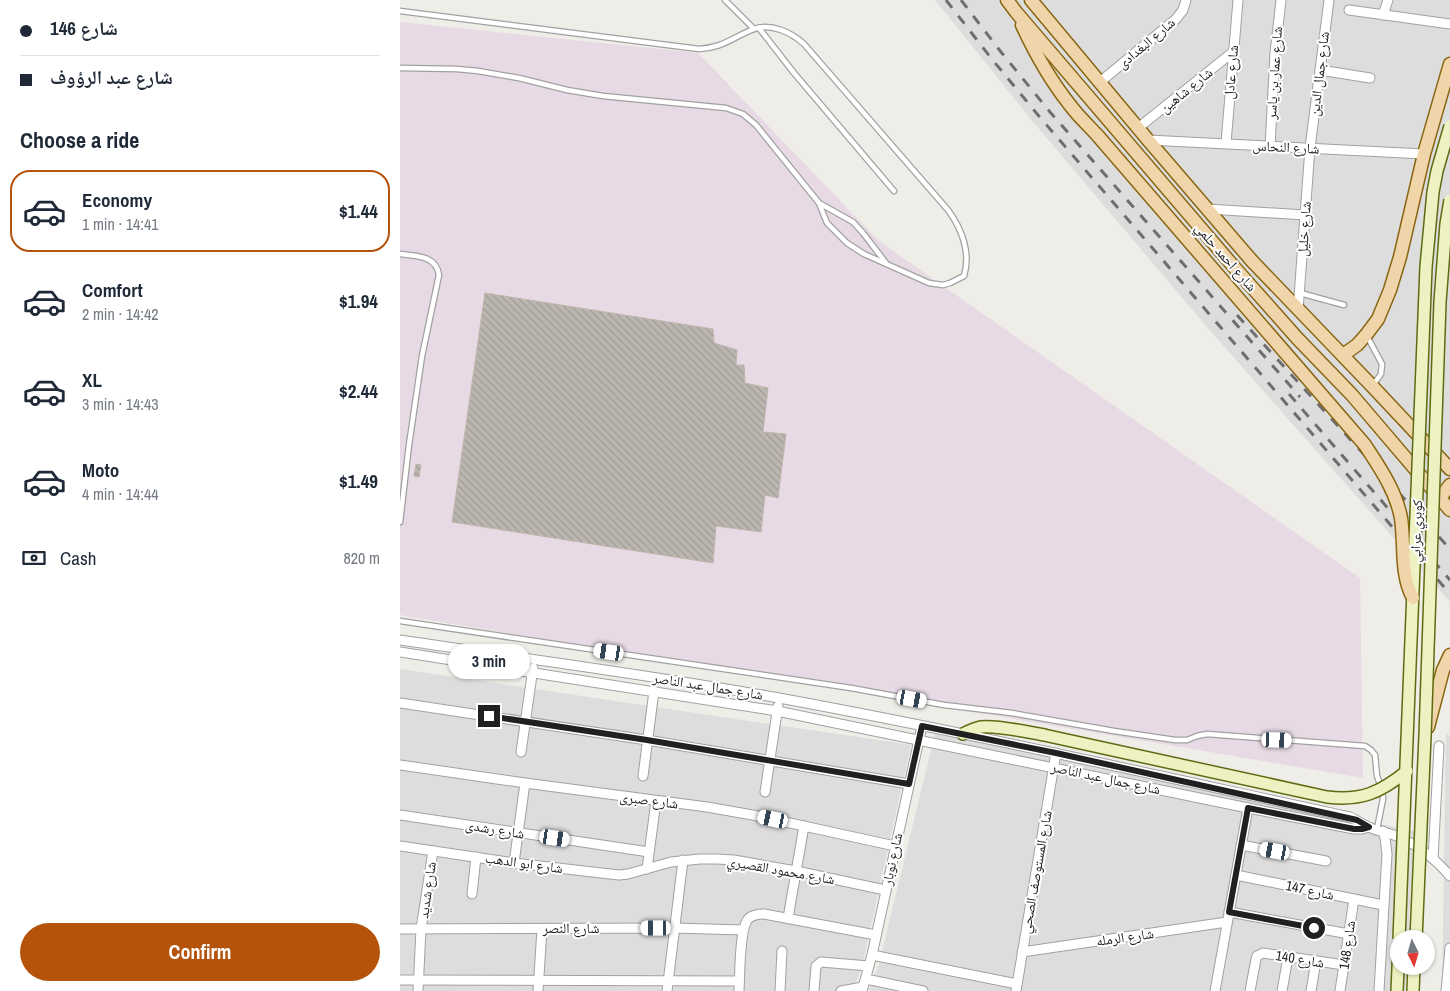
<!DOCTYPE html>
<meta charset="utf-8">
<style>
:root{--surface:#fff;--page:#f2f2f3;--text:#1f2937;--muted:#747a83;--line:#e0e1e3;--accent:#b45309}
body{margin:0;font-family:"Archivo Narrow","Noto Naskh Arabic",sans-serif;background:var(--page);color:var(--text);height:100vh;display:flex;flex-direction:column;font-size:19px;white-space:nowrap}
*{box-sizing:border-box;margin:0}
p{font-size:16px;color:var(--muted)}
.icon{flex:none;width:28px;height:28px;fill:none;stroke:currentColor;stroke-width:2;stroke-linecap:round;stroke-linejoin:round}
.map{position:relative;flex:1;overflow:hidden}
.details{display:flex;flex-direction:column;background:var(--surface);width:400px}
.details>*{flex:none}
.banner{display:grid;align-content:center;height:110px;padding:0 20px;background:var(--surface)}
.needle{width:32px;rotate:175deg}
.buttons{position:absolute;left:990px;top:930px;display:grid;gap:10px}
.buttons a{display:grid;place-items:center;width:45px;height:45px;border-radius:50%;background:var(--surface);box-shadow:0 1px 4px #0004;font-size:25px}
.end{position:absolute;width:22px;height:22px;margin:-11px;border:6px solid #202020;background:#fff;box-shadow:0 0 0 2px #fff}
.from{border-radius:50%}
.bubble{position:absolute;height:35px;border-radius:18px;background:var(--surface);box-shadow:0 1px 4px #0004;font-size:16px;font-weight:700;line-height:35px;text-align:center}
.car{position:absolute;width:15px;height:30px;margin:-15px -8px;border-radius:6px;box-shadow:0 0 4px 1px #0007;background:linear-gradient(#fff 24%,#345 0 40%,#fff 0 76%,#345 0 86%,#fff 0)}
.banner b{display:flex;align-items:center;gap:18px;height:48px;font-size:19px}
.banner b+b{border-top:1px solid var(--line)}
.banner i{width:12px;height:12px;background:var(--text)}
ul{padding:0;list-style:none}
li{display:flex;align-items:center;gap:15px;height:82px;margin:0 10px 8px;padding:0 10px;border:2px solid transparent;border-radius:20px}
li div{flex:1}
li b{display:block;font-size:19px}
li em{font-style:normal;font-weight:700}
li.selected{border-color:var(--accent)}
li>.icon{width:45px;height:45px;stroke-width:1.5}
h2{padding:0 20px;font-size:22px;line-height:60px}
.pay{display:flex;align-items:center;gap:12px;height:55px;padding:0 20px;font-size:19px}
.pay p{margin-inline-start:auto}
.button{display:flex;gap:10px;margin-top:auto;padding:10px 20px}
.button a{flex:1;height:58px;border-radius:30px;background:var(--accent);color:#fff;font-size:20px;font-weight:700;line-height:58px;text-align:center}
main{display:flex;flex:1;min-height:0}
.map>svg:first-child{display:block}
.residential{fill:#ddd}
.railway{fill:#e7dae4}
.building{fill:url(#building-back-hatch);stroke:#bfb5ab}
.lines{fill:none;stroke-linecap:round;stroke-linejoin:round}
.lane-casing{stroke:#a1a1a1;stroke-width:7}
.street-casing{stroke:#a1a1a1;stroke-width:11}
.secondary-casing{stroke:#5e6b12;stroke-width:14}
.primary-casing{stroke:#896612;stroke-width:15}
.lane{stroke:#fff;stroke-width:4.5}
.street{stroke:#fff;stroke-width:9}
.secondary{stroke:#eef2c2;stroke-width:11}
.primary{stroke:#f1d5aa;stroke-width:12}
.rail{stroke:#6e6e6e;stroke-width:3;stroke-dasharray:10 10;stroke-linecap:butt}
.secondary-bridge-casing{stroke:#5e6b12;stroke-width:14;stroke-linecap:butt}
.primary-bridge-casing{stroke:#896612;stroke-width:15;stroke-linecap:butt}
.secondary-bridge{stroke:#eef2c2;stroke-width:11}
.primary-bridge{stroke:#f1d5aa;stroke-width:12}
.route{stroke:#202020;stroke-width:6}
.labels{text-anchor:middle;stroke-width:4;stroke-linejoin:round;paint-order:stroke}
.street-label{font-size:14px;fill:#202020;stroke:#fff}
</style>
<main>
<section class="details">
<div class="banner">
<b><i class="from"></i>شارع 146</b>
<b><i></i>شارع عبد الرؤوف</b>
</div>
<h2>Choose a ride</h2>
<ul>
<li class="selected"><svg class="icon" aria-label="car" viewBox="0 0 24 24"><path d="M5 17H2v-5l4-1 3-4h7l3 4 3 1v5h-3M9 17h6M6 11h13"/><circle cx="7" cy="17" r="2"/><circle cx="17" cy="17" r="2"/></svg><div><b>Economy</b><p>1 min · 14:41</p></div><em>$1.44</em></li>
<li><svg class="icon" aria-label="car" viewBox="0 0 24 24"><path d="M5 17H2v-5l4-1 3-4h7l3 4 3 1v5h-3M9 17h6M6 11h13"/><circle cx="7" cy="17" r="2"/><circle cx="17" cy="17" r="2"/></svg><div><b>Comfort</b><p>2 min · 14:42</p></div><em>$1.94</em></li>
<li><svg class="icon" aria-label="car" viewBox="0 0 24 24"><path d="M5 17H2v-5l4-1 3-4h7l3 4 3 1v5h-3M9 17h6M6 11h13"/><circle cx="7" cy="17" r="2"/><circle cx="17" cy="17" r="2"/></svg><div><b>XL</b><p>3 min · 14:43</p></div><em>$2.44</em></li>
<li><svg class="icon" aria-label="car" viewBox="0 0 24 24"><path d="M5 17H2v-5l4-1 3-4h7l3 4 3 1v5h-3M9 17h6M6 11h13"/><circle cx="7" cy="17" r="2"/><circle cx="17" cy="17" r="2"/></svg><div><b>Moto</b><p>4 min · 14:44</p></div><em>$1.49</em></li>
</ul>
<div class="pay"><svg class="icon" aria-label="cash" viewBox="0 0 24 24"><path d="M3 7h18v10H3z"/><circle cx="12" cy="12" r="2"/></svg>Cash<p>820 m</p></div>
<div class="button"><a>Confirm</a></div>
</section>
<div class="map">
<svg width="1050" height="991" viewBox="0 0 1050 991">
<defs>
<pattern id="building-back-hatch" width="6" height="6" patternUnits="userSpaceOnUse" patternTransform="scale(1.25)"><rect width="6" height="6" fill="#bcb6b0"/><path d="M-1 5l2 2M0 0l6 6M5-1l2 2" fill="none" stroke="#a19c97"/></pattern>
</defs>
<rect width="100%" height="100%" fill="#efede7"/>
<g class="residential">
<polygon points="535,0 1050,0 1050,602 806,326 634,123"/>
<polygon points="0,669 511,745 464,958 454,991 0,991"/>
<polygon points="1046,733 1050,736 1050,991 1042,991"/>
<polygon points="535,734 1014,831 1008,939 999,939 999,966 1007,966 1005,991 469,991 479,964"/>
</g>
<polygon class="railway" points="0,22 298,53 479,241 960,578 963,778 0,615"/>
<g class="building">
<polygon points="85,293 313,329 314,343 337,350 336,365 344,365 345,383 368,388 363,432 386,434 378,498 365,495 361,532 316,526 313,563 52,522"/>
<polygon points="16,464 21,465 19,477 14,476"/>
</g>
<g class="lines">
<g class="lane-casing">
<g id="lane">
<polyline points="325,0 354,29"/>
<path d="M0,11l299,38c24,-1 34,-12 55,-20 17,-6 37,3 50,15l144,166c14,19 23,43 16,66l-14,7 -7,2 -14,-2 -65,-29 -17,-11 -20,-20 -8,-20 -63,-78 -13,-11 -17,-6 -123,-12 -36,-6 -48,-12 -41,-7 -21,-2 -57,-1"/>
<polyline points="359,28 394,73 494,191"/>
<polyline points="419,203 453,222 463,233 486,263"/>
<path d="M0,254c16,2 36,1 39,21l-17,81 -13,89 -9,77"/>
<polyline points="900,293 944,305"/>
<polyline points="967,336 982,364 981,374 973,385"/>
<polyline points="0,621 451,688 544,705 612,713 714,731 775,740 787,740 797,736 807,734 965,746 971,750 975,755 977,776 982,790 983,799 977,829"/>
</g>
</g>
<g class="street-casing">
<g id="street">
<polyline points="949,10 1050,24"/>
<polyline points="983,15 988,0"/>
<polyline points="920,70 970,78"/>
<polyline points="700,82 776,19 783,10 786,0"/>
<polyline points="738,128 833,52"/>
<polyline points="748,140 1024,154"/>
<polyline points="826,143 838,0"/>
<polyline points="870,147 875,53 881,0"/>
<polyline points="808,209 905,215"/>
<polyline points="898,310 910,148 929,0"/>
<path d="M0,640c126,19 253,35 379,58 191,35 381,78 571,119 7,3 13,8 21,11 9,4 20,5 30,10 18,8 36,23 49,38"/>
<polyline points="0,652 377,711 848,808 954,829 962,829 969,827"/>
<polyline points="0,703 247,740 509,784"/>
<polyline points="121,752 133,668"/>
<polyline points="0,765 125,783 307,807 358,816 495,846"/>
<polyline points="243,776 254,691"/>
<polyline points="365,792 378,706"/>
<polyline points="0,815 249,852"/>
<polyline points="841,845 926,861"/>
<polyline points="0,846 114,863 219,875 228,874 271,862 300,859 317,859 334,860 396,871 485,890"/>
<polyline points="1033,859 1039,746"/>
<polyline points="114,863 125,783"/>
<polyline points="247,869 256,801"/>
<polyline points="836,875 983,905"/>
<polyline points="72,894 76,857"/>
<polyline points="829,912 949,934"/>
<polyline points="388,918 404,826"/>
<polyline points="0,929 274,928 343,930"/>
<polyline points="622,952 827,922"/>
<polyline points="472,955 617,984"/>
<polyline points="466,979 523,991"/>
<polyline points="0,980 339,981"/>
<polyline points="18,991 21,929 33,851"/>
<polyline points="138,991 142,929"/>
<polyline points="267,991 283,860"/>
<path d="M339,991c1,-15 0,-64 10,-73 4,-3 9,-4 15,-4l112,21"/>
<polyline points="380,991 382,951"/>
<polyline points="414,991 416,966 421,962 469,966"/>
<polyline points="441,991 463,987"/>
<polyline points="462,991 472,955 522,726"/>
<polyline points="616,991 656,753"/>
<polyline points="815,991 848,808"/>
<polyline points="850,991 856,959 857,956 863,953 944,965"/>
<polyline points="882,991 888,957"/>
<polyline points="911,991 916,961"/>
<polyline points="940,991 954,899"/>
<polyline points="979,991 987,854 985,838 983,831"/>
<polyline points="1046,991 1050,948"/>
</g>
</g>
<g class="secondary-casing">
<g id="secondary">
<path d="M563,734c6,-3 12,-6 18,-7 17,-2 45,5 63,8"/>
<polyline points="997,991 999,946"/>
<polyline points="1013,991 1014,966"/>
</g>
</g>
<g class="primary-casing">
<g id="primary">
<polyline points="607,0 616,12 834,267 897,338 952,395 1050,510"/>
<polyline points="631,0 748,140 852,261 972,386 1050,469"/>
<path d="M622,25c13,28 28,55 48,80 8,11 19,21 28,31"/>
<polyline points="943,355 957,345 966,335 978,319 990,290 1000,257 1024,154 1050,64"/>
<polyline points="1040,498 1050,485"/>
<polyline points="1028,727 1043,670 1050,655"/>
</g>
</g>
<use href="#lane" class="lane"/>
<use href="#street" class="street"/>
<use href="#secondary" class="secondary"/>
<use href="#primary" class="primary"/>
<g class="rail">
<polyline points="546,0 591,58 638,115 1050,594"/>
<polyline points="561,0 601,52 650,112 900,397"/>
<polyline points="837,315 1050,549"/>
<polyline points="889,394 1050,580"/>
</g>
<g class="secondary-bridge-casing">
<g id="secondary-bridge">
<path d="M644,735l283,62c34,4 53,-4 80,-26"/>
<polyline points="999,939 1026,267 1033,192 1037,171 1050,126"/>
<polyline points="1016,939 1025,736 1040,302 1046,224 1050,200"/>
</g>
</g>
<g class="primary-bridge-casing">
<path id="primary-bridge" d="M698,136l267,309c15,23 31,46 36,73 4,27 -1,56 12,80"/>
</g>
<use href="#secondary-bridge" class="secondary-bridge"/>
<use href="#primary-bridge" class="primary-bridge"/>
</g>
<g class="lines">
<polyline class="route" points="89,716 247,740 509,784 522,726 656,753 957,820 969,827 962,829 954,829 848,808 829,912 914,928"/>
</g>
<g class="labels">
<g class="street-label">
<text transform="translate(746 43) rotate(-40)" y="5">شارع البغدادى</text>
<text transform="translate(831 72) rotate(-85)" y="5">شارع عادل</text>
<text transform="translate(874 73) rotate(-86)" y="5">شارع عمار بن ياسر</text>
<text transform="translate(919 74) rotate(-83)" y="5">شارع جمال الدين</text>
<text transform="translate(786 90) rotate(-39)" y="5">شارع شاهين</text>
<text transform="translate(886 147) rotate(3)" y="5">شارع النحاس</text>
<text transform="translate(904 229) rotate(-86)" y="5">شارع خليل</text>
<text transform="translate(826 257) rotate(49)" y="5">شارع احمد حلمي</text>
<text transform="translate(1016 531) rotate(-88)" y="5">كوبري عرابي</text>
<text transform="translate(308 686) rotate(9)" y="5">شارع جمال عبد الناصر</text>
<text transform="translate(706 778) rotate(12)" y="5">شارع جمال عبد الناصر</text>
<text transform="translate(249 800) rotate(7)" y="5">شارع صبرى</text>
<text transform="translate(95 829) rotate(9)" y="5">شارع رشدى</text>
<text transform="translate(492 859) rotate(-78)" y="5">شارع نوبار</text>
<text transform="translate(124 863) rotate(8)" y="5">شارع ابو الدهب</text>
<text transform="translate(381 870) rotate(10)" y="5">شارع محمود القصيري</text>
<text transform="translate(636 872) rotate(-80)" y="5">شارع المستوصف الصحي</text>
<text transform="translate(27 890) rotate(-82)" y="5">شارع شديد</text>
<text transform="translate(910 890) rotate(12)" y="5">شارع 147</text>
<text x="171" y="933">شارع النصر</text>
<text transform="translate(725 937) rotate(-8)" y="5">شارع الرمله</text>
<text transform="translate(947 945) rotate(-82)" y="5">شارع 148</text>
<text transform="translate(900 959) rotate(9)" y="5">شارع 140</text>
</g>
</g>
</svg>
<div class="buttons">
<a><svg class="needle" viewBox="-14 -14 28 28"><path d="M0-13l5 13h-10z" fill="#e53935"/><path d="M0 13l5-13h-10z" fill="#747a83"/></svg></a>
</div>
<i class="end from" style="left:914px;top:928px"></i>
<i class="end" style="left:89px;top:716px"></i>
<div class="bubble" style="left:48px;top:644px;width:82px">3 min</div>
<i class="car" style="left:209px;top:652px;rotate:279deg"></i>
<i class="car" style="left:512px;top:699px;rotate:100deg"></i>
<i class="car" style="left:877px;top:740px;rotate:92deg"></i>
<i class="car" style="left:373px;top:819px;rotate:282deg"></i>
<i class="car" style="left:155px;top:838px;rotate:99deg"></i>
<i class="car" style="left:875px;top:851px;rotate:280deg"></i>
<i class="car" style="left:256px;top:928px;rotate:270deg"></i>
</div>
</main>
